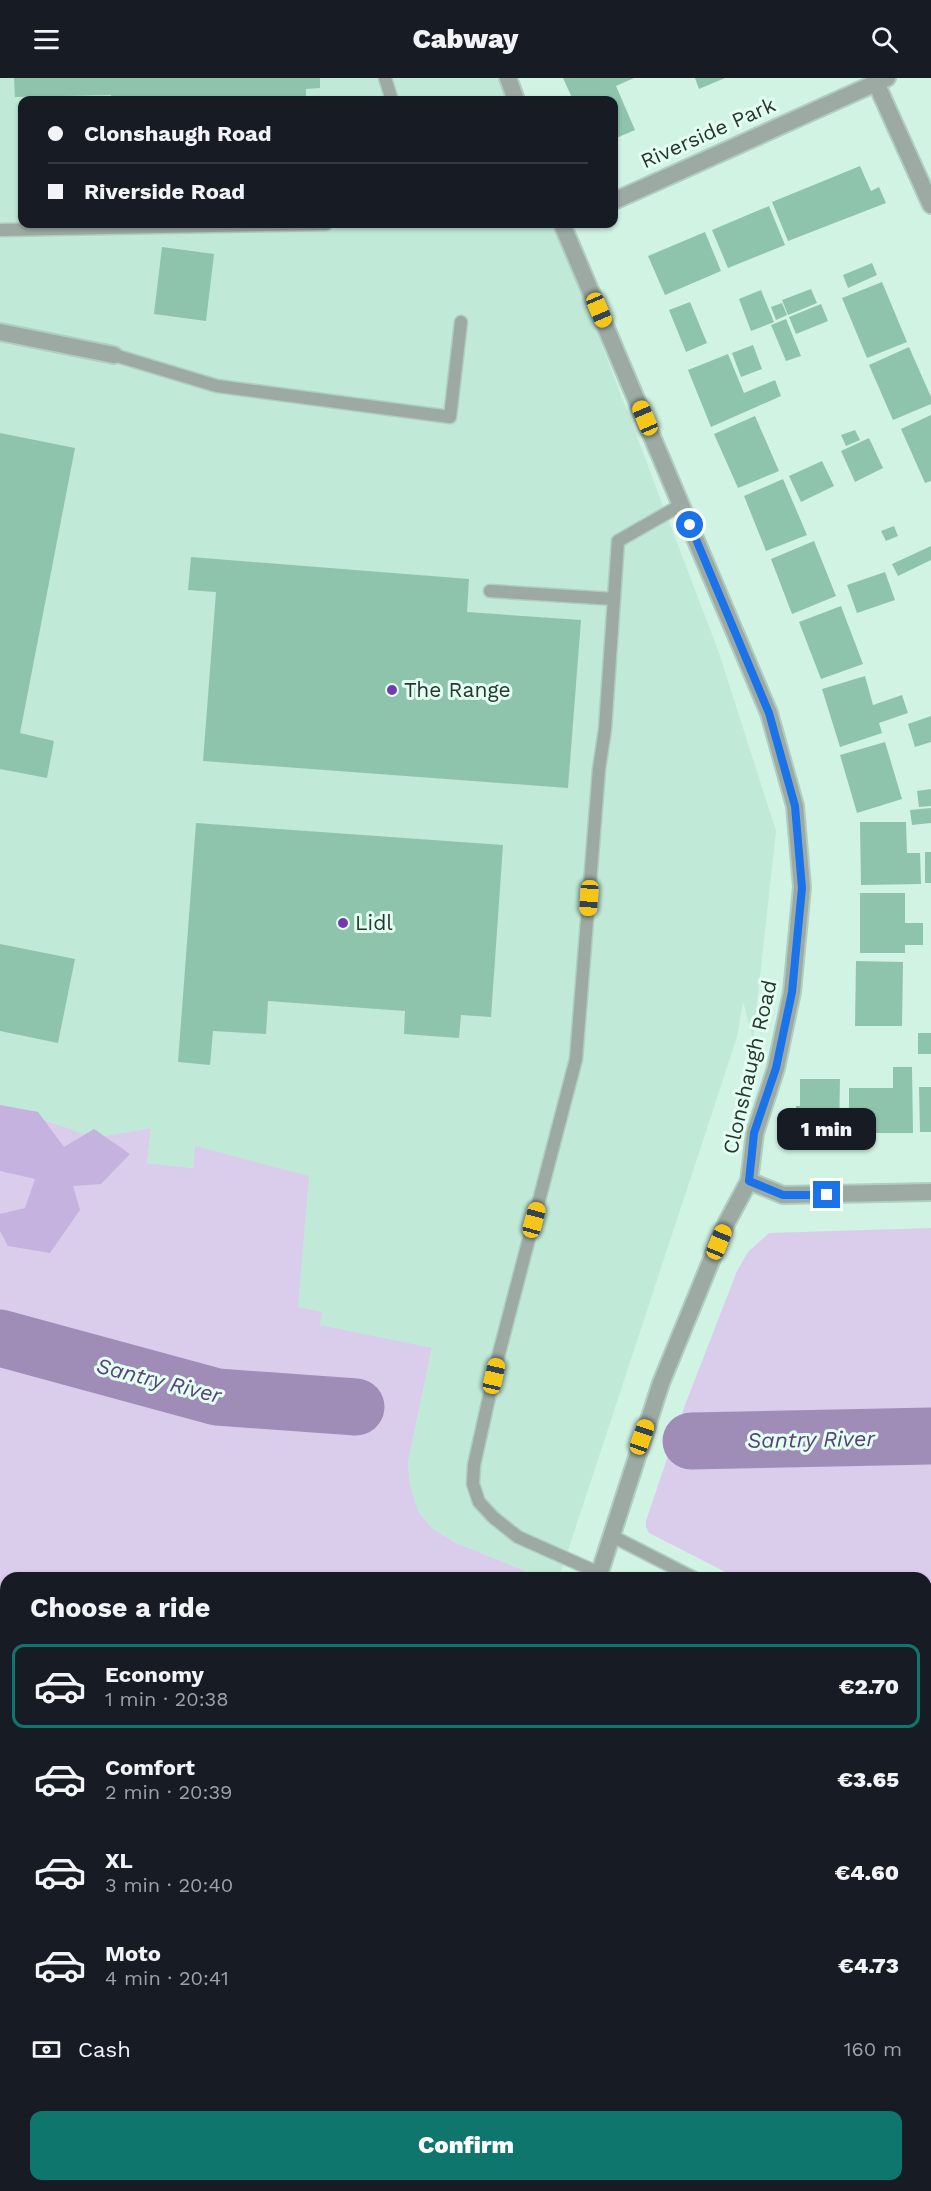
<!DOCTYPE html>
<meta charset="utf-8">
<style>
:root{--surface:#171b24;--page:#242831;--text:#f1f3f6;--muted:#9ea1a6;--line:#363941;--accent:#0f766e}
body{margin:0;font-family:"Work Sans",sans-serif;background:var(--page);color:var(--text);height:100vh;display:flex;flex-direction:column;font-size:22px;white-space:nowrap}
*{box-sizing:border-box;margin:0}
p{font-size:20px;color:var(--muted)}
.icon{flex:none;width:33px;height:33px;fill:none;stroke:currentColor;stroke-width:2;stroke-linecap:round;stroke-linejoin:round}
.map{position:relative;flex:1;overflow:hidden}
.drawer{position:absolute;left:0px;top:1494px;width:932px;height:620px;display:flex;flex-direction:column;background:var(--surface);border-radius:18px 18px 0 0;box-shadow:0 2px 4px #0004}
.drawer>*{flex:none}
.top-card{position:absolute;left:18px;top:18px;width:600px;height:132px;border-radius:12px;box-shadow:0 2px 4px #0004;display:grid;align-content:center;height:132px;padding:0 30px;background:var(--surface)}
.end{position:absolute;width:27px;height:27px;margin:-14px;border:8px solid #1a73e8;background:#fff;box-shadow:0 0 0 3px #fff}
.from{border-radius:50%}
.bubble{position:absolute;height:42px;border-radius:12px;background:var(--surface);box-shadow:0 2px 4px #0004;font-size:20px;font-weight:800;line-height:42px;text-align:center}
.car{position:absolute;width:18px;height:36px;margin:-18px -9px;border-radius:8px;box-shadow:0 0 4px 2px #0007;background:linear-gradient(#f5c518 24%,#345 0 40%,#f5c518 0 76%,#345 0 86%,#f5c518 0)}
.top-card b{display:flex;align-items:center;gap:21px;height:57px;font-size:22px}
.top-card b+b{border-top:2px solid var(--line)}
.top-card i{width:15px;height:15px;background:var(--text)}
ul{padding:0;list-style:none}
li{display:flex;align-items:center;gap:18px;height:84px;margin:0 12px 9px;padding:0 18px;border:3px solid transparent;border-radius:12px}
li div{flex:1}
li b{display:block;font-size:22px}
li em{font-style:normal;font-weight:800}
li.current{border-color:var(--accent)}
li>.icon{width:54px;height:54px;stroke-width:1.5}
h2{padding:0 30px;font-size:27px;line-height:72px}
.pay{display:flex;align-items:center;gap:15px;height:66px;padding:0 30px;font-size:22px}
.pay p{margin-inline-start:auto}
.button{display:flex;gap:12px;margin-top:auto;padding:12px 30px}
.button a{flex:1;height:69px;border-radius:12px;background:var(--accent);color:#fff;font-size:24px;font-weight:800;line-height:69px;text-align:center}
header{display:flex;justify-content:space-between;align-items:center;height:78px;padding:0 30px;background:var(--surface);font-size:27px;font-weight:800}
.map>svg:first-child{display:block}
.built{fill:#c0e9d7}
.green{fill:#dacdec}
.forest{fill:#c5b2de}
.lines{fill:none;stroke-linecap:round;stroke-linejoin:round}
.river{stroke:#9f8db7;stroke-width:57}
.building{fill:#8ec4ac}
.service-casing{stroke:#afcdc0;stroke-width:15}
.minor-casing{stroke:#afcdc0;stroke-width:20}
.tertiary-casing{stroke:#afcdc0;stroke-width:20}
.secondary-casing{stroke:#afcdc0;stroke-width:20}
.path{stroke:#8ba499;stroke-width:4;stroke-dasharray:3 4.5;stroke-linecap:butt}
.service{stroke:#9caaa3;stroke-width:12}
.minor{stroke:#9caaa3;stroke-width:16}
.tertiary{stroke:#9caaa3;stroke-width:16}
.secondary{stroke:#768b81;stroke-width:16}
.route{stroke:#1a73e8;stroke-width:8}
.poi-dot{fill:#7539ae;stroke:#e3fff2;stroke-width:2}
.labels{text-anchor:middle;stroke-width:6;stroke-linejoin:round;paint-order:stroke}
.street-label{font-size:21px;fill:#283630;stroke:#e3fff2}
.poi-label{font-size:21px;fill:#283630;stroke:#e3fff2;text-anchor:start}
.water-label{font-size:22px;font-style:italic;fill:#5b4179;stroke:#e3fff2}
</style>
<header><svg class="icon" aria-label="menu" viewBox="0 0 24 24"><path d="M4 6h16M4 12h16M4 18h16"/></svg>Cabway<svg class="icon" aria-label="search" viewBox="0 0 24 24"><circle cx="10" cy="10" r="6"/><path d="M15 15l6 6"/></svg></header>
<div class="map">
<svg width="931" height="2113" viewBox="0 0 931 2113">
<rect width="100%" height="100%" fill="#d1f3e4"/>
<g class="built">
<polygon points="0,0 501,0 509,22 22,22 22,146 556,146 719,575 776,753 753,962 743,923 737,959 559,1500 543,1500 456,1465 432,1450 418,1433 410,1407 408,1384 432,1271 319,1247 298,1229 195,1068 193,1090 147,1085 151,1050 93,1060 65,1049 0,1029"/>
<polygon points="926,1643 931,1646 931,2113 582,2113 574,2108 926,2108"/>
</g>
<g class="green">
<polygon points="0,1029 65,1049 93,1060 151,1050 147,1085 193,1090 195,1068 309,1098 298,1229 322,1234 320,1247 432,1270 408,1384 410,1407 418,1433 432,1450 456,1465 543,1500 6,1500 6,1713 0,1709"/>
<polygon points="931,1150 931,1600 926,1598 926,1500 737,1500 649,1455 646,1449 646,1443 685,1327 737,1193 748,1174 769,1155"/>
<polygon points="0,1795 6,1799 6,1933 0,1929"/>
<polygon points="267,2108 444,2108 452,2113 275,2113"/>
</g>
<polygon class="forest" points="0,1027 38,1034 64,1069 94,1051 130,1076 101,1106 73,1108 80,1132 50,1175 8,1168 0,1153 0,1136 25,1130 35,1101 0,1093"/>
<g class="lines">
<g class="river">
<polyline points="0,1260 217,1319 356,1329"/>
<polyline points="691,1363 931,1358"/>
</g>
</g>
<g class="building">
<polygon points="14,0 320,0 320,10 306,11 306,22 111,22 111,17 15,19"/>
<polygon points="563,0 634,0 616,8 635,52 614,61 614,22 573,22"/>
<polygon points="695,0 725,0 699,11"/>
<polygon points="860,88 871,113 879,109 886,125 788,163 772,124"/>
<polygon points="769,128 785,167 728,190 712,152"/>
<polygon points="705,154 721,193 665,217 648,178"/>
<polygon points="162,169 214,176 206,243 154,236"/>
<polygon points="872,185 877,197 848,210 843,197"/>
<polygon points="882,204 907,264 867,280 842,220"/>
<polygon points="811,211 817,225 788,237 782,222"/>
<polygon points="761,212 774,244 751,253 739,221"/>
<polygon points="690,224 707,265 686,274 669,232"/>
<polygon points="782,225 787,237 776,242 771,229"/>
<polygon points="821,226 828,243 796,256 789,239"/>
<polygon points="786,241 801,278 786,283 771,247"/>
<polygon points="753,267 762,291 741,299 732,275"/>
<polygon points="909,269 931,319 931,326 893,342 869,287"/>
<polygon points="728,276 744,315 775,302 781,318 711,349 688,292"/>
<polygon points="931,337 931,403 925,405 901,351"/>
<polygon points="755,338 779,393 738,410 714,356"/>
<polygon points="855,352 860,362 846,368 841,357"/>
<polygon points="0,355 75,370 20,655 54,663 47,700 0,691"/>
<polygon points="869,360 883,390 855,404 841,373"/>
<polygon points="822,383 834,408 801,424 789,398"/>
<polygon points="783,401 807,457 766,473 744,418"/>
<polygon points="894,448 898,458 886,463 881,453"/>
<polygon points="814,463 836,518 792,536 771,481"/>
<polygon points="931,468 931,482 898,498 892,486"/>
<polygon points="191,479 469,501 467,534 581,542 568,710 203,683 216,514 188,512"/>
<polygon points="885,494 895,522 857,535 847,507"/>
<polygon points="841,528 863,586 821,601 799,544"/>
<polygon points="865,598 873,627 902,617 908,635 879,645 882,655 840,669 822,611"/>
<polygon points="931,638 931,664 915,669 908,646"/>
<polygon points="885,664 902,721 857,735 840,677"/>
<polygon points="931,711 931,728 919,729 917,713"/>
<polygon points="931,730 931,745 912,747 910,732"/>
<polygon points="860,744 906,744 907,775 920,775 921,806 861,807"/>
<polygon points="196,745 503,767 491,939 461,937 459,960 404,956 405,933 268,923 266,956 213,953 210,987 178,984"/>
<rect x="925" y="774" width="6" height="31"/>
<polygon points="860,815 905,815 905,845 923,845 923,867 905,867 905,875 860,875"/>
<polygon points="0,866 75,881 58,965 0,953"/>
<polygon points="856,883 903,884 902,948 855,948"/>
<rect x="918" y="955" width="13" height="21"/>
<polygon points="893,989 912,989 913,1055 849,1055 849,1010 893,1010"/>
<polygon points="800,1001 840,1001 839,1056 796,1056 796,1028 800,1028"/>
<polygon points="919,1009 931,1009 931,1054 920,1054"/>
<polygon points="931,1887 931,2113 819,2113 822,2108 926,2108 926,1898"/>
<polygon points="0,1936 6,1939 6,2036 0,2046"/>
<polygon points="9,2108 229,2108 238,2113 6,2113"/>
</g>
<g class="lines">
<g class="service-casing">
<g id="service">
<polyline points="385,0 392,22"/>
<polyline points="0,152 326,146"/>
<polyline points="114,277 217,308 450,339 461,244"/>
<polyline points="490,513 614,521"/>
<polyline points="610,1457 694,1500"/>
<polyline points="599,1495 518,1459 494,1440 479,1424 473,1406 474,1387 498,1279 576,981 599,691 605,651 618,463 681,427"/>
<polyline points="926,1620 931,1623"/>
</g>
</g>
<g class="minor-casing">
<g id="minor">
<polyline points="876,5 931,127"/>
<polyline points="0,254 114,277"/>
<polyline points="749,1103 783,1117 931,1114"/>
</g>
</g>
<g class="tertiary-casing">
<g id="tertiary">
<polyline points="508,0 516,22"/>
<polyline points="614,123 887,0"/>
<polyline points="562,146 769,635 795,728 802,809 792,914 776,990 755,1055 749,1103 727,1144 661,1305 598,1500"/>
</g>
</g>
<g class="secondary-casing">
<g id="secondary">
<polyline points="0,1769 6,1773"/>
<polyline points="487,2108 495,2113"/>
</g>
</g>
<polyline class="path" points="299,2113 302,2108"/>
<use href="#service" class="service"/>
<use href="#minor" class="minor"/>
<use href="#tertiary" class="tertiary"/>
<use href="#secondary" class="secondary"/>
</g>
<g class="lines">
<polyline class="route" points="690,447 769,635 795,728 802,810 792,914 776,990 754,1055 749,1103 783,1117 827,1117"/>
</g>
<g class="poi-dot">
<circle cx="392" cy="612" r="6"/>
<circle cx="343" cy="845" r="6"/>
</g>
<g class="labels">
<g class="street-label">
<text transform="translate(708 55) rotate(-24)" y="7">Riverside Park</text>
<text transform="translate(750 989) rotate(-77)" y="7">Clonshaugh Road</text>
</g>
<g class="poi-label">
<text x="404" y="619">The Range</text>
<text x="355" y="852">Lidl</text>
</g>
<g class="water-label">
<text transform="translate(159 1302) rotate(14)" y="8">Santry River</text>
<text transform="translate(811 1361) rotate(-1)" y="8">Santry River</text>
</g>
</g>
</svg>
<i class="end from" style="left:690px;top:447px"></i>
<i class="end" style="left:827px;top:1117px"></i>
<div class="bubble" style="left:777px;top:1030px;width:99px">1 min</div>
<i class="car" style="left:599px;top:232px;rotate:157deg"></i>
<i class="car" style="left:645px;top:340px;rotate:337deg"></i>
<i class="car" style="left:589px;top:820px;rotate:184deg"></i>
<i class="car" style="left:534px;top:1142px;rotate:15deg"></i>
<i class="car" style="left:719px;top:1164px;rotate:22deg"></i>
<i class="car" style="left:494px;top:1298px;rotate:13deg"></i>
<i class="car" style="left:642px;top:1359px;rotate:19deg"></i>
<div class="top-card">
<b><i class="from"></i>Clonshaugh Road</b>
<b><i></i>Riverside Road</b>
</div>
<section class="drawer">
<h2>Choose a ride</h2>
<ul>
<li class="current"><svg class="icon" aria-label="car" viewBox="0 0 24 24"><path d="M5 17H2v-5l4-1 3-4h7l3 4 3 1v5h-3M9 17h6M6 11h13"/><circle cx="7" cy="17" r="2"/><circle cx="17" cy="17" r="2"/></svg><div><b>Economy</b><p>1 min · 20:38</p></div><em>€2.70</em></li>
<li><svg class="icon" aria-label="car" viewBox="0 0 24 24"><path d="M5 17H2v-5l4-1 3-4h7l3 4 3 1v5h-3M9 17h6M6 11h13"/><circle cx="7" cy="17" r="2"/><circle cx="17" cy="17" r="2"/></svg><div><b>Comfort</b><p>2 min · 20:39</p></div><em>€3.65</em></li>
<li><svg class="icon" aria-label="car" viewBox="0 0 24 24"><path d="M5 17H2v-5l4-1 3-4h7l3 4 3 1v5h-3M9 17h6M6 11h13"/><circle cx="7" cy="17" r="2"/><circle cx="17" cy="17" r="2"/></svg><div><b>XL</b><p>3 min · 20:40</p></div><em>€4.60</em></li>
<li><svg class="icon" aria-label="car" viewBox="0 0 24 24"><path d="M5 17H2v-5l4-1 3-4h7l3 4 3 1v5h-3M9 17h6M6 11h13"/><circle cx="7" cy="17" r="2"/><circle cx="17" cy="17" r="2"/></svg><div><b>Moto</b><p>4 min · 20:41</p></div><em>€4.73</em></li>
</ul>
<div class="pay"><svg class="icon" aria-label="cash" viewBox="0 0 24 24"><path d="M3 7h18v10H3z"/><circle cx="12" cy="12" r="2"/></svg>Cash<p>160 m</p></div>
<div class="button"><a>Confirm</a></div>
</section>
</div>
